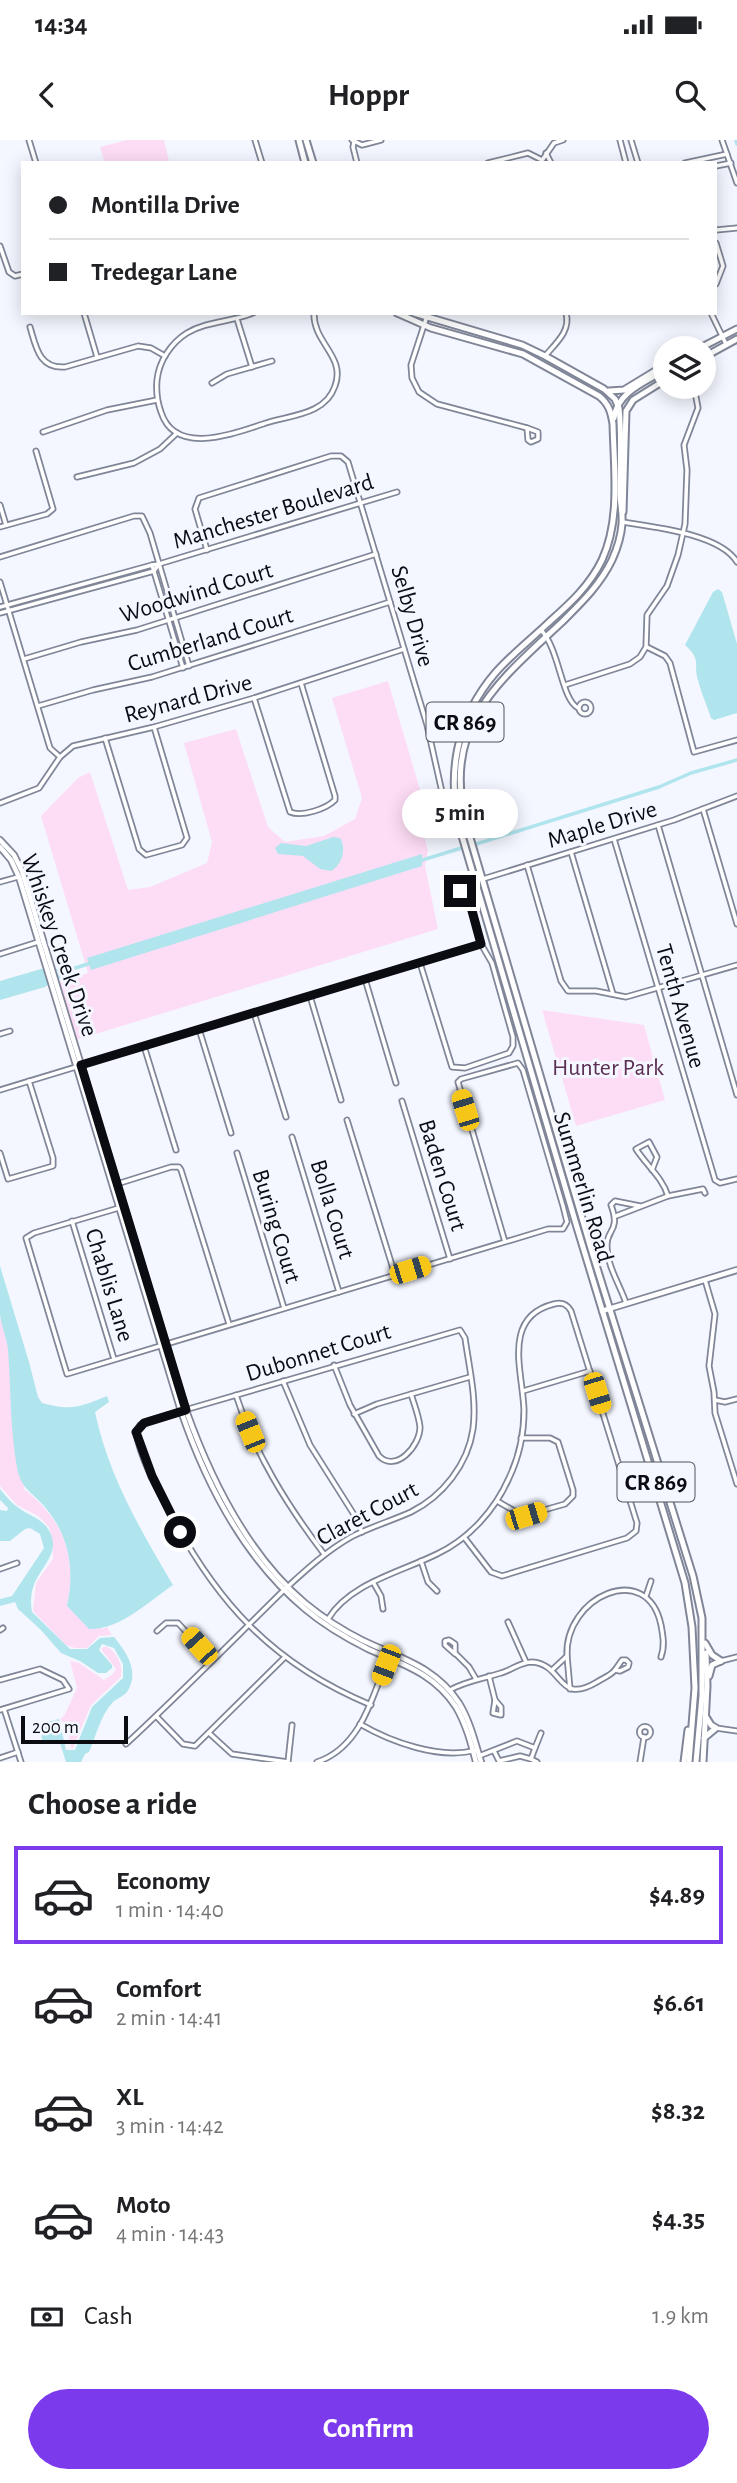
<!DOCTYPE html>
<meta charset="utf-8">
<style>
:root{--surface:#fff;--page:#f2f2f2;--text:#202124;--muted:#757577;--line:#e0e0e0;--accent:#7c3aed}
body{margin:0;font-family:"Alegreya Sans",sans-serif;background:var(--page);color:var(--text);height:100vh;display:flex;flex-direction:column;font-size:26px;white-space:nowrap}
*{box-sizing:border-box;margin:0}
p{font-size:23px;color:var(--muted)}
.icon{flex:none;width:38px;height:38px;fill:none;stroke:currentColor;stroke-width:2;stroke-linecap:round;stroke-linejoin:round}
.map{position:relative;height:1622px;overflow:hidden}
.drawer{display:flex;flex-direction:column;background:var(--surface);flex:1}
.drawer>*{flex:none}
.hud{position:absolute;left:21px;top:21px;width:696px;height:154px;border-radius:0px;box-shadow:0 4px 18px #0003;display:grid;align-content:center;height:154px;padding:0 28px;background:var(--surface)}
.fabs{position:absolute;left:653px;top:196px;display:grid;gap:14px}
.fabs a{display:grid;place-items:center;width:63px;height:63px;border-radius:50%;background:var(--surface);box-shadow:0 4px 18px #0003;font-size:35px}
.scale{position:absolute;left:21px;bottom:18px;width:107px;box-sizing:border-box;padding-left:7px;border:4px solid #0a0c12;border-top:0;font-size:19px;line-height:24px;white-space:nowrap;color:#0a0c12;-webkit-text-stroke:5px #f4f7ff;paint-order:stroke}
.end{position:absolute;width:32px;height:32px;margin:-16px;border:9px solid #0a0c12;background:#fff;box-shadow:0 0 0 4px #fff}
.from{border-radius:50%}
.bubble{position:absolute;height:49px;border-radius:24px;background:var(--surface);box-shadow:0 4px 18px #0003;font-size:23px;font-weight:700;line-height:49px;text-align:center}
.car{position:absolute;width:21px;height:42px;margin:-21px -10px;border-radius:9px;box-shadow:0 0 5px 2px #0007;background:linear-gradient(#f5c518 24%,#345 0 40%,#f5c518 0 76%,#345 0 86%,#f5c518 0)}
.hud b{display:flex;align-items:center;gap:24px;height:66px;font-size:26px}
.hud b+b{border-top:2px solid var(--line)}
.hud i{width:18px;height:18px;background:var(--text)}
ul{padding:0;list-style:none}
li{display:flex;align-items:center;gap:21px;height:98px;margin:0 14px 10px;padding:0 14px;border:4px solid transparent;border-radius:0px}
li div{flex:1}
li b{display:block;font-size:26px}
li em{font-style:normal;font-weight:700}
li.active{border-color:var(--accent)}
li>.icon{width:63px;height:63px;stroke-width:1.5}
h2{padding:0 28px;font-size:32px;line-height:84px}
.pay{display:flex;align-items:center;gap:18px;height:77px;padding:0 28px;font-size:26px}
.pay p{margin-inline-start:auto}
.button{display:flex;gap:14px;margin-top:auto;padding:14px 28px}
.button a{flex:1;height:80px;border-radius:42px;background:var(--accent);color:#fff;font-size:28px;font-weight:700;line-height:80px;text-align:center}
.status{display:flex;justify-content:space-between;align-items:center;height:49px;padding:0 35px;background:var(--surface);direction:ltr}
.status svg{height:19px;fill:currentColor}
header{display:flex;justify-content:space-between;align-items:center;height:91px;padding:0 28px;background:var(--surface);font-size:32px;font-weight:700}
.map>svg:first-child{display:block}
.green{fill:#fdddf6}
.water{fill:#b1e5ee}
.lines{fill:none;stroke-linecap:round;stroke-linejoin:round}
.canal{stroke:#b1e5ee;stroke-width:3.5}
.street-casing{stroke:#808698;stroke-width:7}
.secondary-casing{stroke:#808698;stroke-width:8}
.primary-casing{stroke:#808698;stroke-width:9}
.street{stroke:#fff;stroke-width:3.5}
.secondary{stroke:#fff;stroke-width:4.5}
.primary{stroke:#fff;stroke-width:5}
.route{stroke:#0a0c12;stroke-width:9}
.labels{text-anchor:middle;stroke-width:6;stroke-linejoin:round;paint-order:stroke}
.shield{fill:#f4f7ff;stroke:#505259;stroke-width:2}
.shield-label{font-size:23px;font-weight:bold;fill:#0a0c12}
.street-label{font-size:24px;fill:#0a0c12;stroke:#f4f7ff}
.park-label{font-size:24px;fill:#5b2e53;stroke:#f4f7ff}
</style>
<div class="status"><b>14:34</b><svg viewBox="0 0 49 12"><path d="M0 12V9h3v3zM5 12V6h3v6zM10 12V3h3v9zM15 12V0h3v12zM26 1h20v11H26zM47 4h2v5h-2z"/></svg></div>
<header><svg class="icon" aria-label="back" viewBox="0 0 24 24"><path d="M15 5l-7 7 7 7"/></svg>Hoppr<svg class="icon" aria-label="search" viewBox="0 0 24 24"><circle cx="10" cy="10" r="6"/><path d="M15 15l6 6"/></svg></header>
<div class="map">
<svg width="737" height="1622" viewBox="0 0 737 1622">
<rect width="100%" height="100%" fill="#f4f7ff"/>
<g class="green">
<polygon points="127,0 164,0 169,21 162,23 105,23 100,7"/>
<polygon points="388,541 421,653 412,656 428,710 425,726 438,789 76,900 59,842 88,833 41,676 78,638 90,632 128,750 150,747 207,723 212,702 184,603 236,589 268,687 285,702 324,696 355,679 362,658 332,558"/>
<polygon points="542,870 644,885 665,960 576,986"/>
<path d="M0,1177l7,21 17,151c40,32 53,66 43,117l36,23 4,-2 5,8 -13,1 -12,12h-12l-9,-3 -33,-34 3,-28 17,-24 -1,-20 -3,-12 -11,-11 -21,-11 -17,-19z"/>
<path d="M106,1506c11,6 17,18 15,31l-30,28 -19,45 -7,-27 -5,-4 4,-3 13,-28 -7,-27 9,2 25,17 9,-6 3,-5 -15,-20z"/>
</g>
<g class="water">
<path d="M718,449l4,3 15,52v69l-23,7 -3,-2c-4,-13 -10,-25 -13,-38 -5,-16 4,-20 -13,-35l28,-53z"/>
<path d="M333,697l7,1c7,11 2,27 -9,33l-11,-2 -17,-13 -25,-2 -3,-6 6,-5 25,3z"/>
<polygon points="422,714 422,726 91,830 87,818"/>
<polygon points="70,824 75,828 71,835 59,838 45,847 0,860 0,841 41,829 57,829"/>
<path d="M0,1126l29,96 9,35 4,6c29,8 38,4 65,-7l2,6 -14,10c13,63 46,119 78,173 -25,17 -53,45 -84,44l-22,-23c8,-38 2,-71 -23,-100 -13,-15 -23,-17 -27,-38 -7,-39 -6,-79 -9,-118 -1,-12 -7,-24 -8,-36 0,-16 0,-32 0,-48z"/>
<path d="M0,1349c5,6 12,15 19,19 9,7 19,9 27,18 17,22 -1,37 -10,54 -5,9 -6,22 -4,32l38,37h17l13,-11 14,-1c13,16 26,35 13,55 -4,5 -10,6 -14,10 -12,12 -17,34 -24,50l-4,2 -4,8h-15l-6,-19 -5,-3 -12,4 -4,-20 20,-5 7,31h9l17,-43 31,-29v-14l-9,-16 -12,-4 -3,6 13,15v3l-6,5h-8l-18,-12 -19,-8 -20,-23 -23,-21 -3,-7 -15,4v-7l12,-3 32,-48 -4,-14 -10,-6 -5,1 -15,12h-10v-31l7,1 1,-3 -8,-8z"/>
</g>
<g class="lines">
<g class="canal">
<polyline points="736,0 737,4"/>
<polyline points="473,705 659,647 691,633 737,620"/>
<polyline points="419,721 465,707"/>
<polyline points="72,829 91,823"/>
</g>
<g class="street-casing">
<g id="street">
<polyline points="29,0 36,23"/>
<polyline points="255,0 262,23"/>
<polyline points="352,0 362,5 381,0"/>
<polyline points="620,0 626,23"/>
<polyline points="631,0 638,23"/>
<polyline points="722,0 737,43"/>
<polyline points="354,2 353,7 357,23"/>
<polyline points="546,13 551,23"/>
<polyline points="543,19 554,3 563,0"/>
<polyline points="488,23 528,13 542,20"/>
<polyline points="685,23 727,14"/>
<polyline points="716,26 731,23"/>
<polyline points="716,90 737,88"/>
<polyline points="716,103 723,126 716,144"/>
<polyline points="0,106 9,132 15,136 23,134"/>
<polyline points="84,173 97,217"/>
<path d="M253,173c-21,9 -46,8 -66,20 -16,10 -28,28 -30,47 -1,11 0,21 4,32 14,44 71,22 102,12 25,-9 62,-8 72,-38 11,-30 -22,-43 -21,-73"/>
<polyline points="428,173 411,225 412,238 419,252 437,264 527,288"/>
<polyline points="711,173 726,204"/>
<polyline points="237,179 252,227"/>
<path d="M30,187c6,20 9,42 35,40l73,-21 13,2 14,8"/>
<path d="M545,216c11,-13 26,-25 21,-43"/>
<polyline points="212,243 227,234 272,221"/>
<polygon points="527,288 538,292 538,299 531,302 528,300"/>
<polyline points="43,292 107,270 157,260"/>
<polyline points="77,337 134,323 160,309 177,293"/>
<polyline points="0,365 6,385"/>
<path d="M622,382c32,5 98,12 115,40"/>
<polyline points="0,387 47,374 53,369 36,311"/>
<polyline points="207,410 195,369 199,358 331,316 341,316 348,322 427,585 448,679 447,692"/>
<polyline points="0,417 134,376 142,376 150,393 189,526"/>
<polyline points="152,425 183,528"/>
<polyline points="0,442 50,608 60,617"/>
<polyline points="0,467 152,425 159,424 397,352"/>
<polyline points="0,473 154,431 159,424"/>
<path d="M541,490c19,20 20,69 37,78"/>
<polyline points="647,507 665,516 670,523 694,612 737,600"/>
<polyline points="24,519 81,502 137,490 376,414"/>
<polyline points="565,545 630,524 640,517 646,507 647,475 667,446 678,415 685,384 687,330 684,305 698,268 696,257 690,247"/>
<path d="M254,558l36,114c12,5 36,-3 45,-12v-4l-34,-113"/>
<circle cx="585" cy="568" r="6"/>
<polyline points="38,566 93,550 152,537 390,462"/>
<polyline points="105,598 139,709 146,715 182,705 187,698 154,587"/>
<polyline points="0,663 39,648 60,617 73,606 154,587 254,558 404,509"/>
<polyline points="703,669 737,784"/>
<polyline points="658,685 737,955"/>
<polyline points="614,699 715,1040 720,1043 737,1039"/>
<polyline points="571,712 613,854"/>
<polyline points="527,725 561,841 568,851 596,851 626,857 737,825"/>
<polyline points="483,739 674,680 737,656"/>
<polyline points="0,742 18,737"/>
<polyline points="0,814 38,802"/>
<polyline points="420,823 452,927 465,928 509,913 513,906 513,897 492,823 481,804 471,767 460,751"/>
<polyline points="365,839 396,943"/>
<polyline points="310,856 341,960"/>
<polyline points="254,873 286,977"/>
<polyline points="199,889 231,993"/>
<polyline points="0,894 10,891"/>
<polyline points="144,906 176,1010"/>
<polyline points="0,950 481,804"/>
<polyline points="402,961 450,1119"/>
<polyline points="347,980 395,1135"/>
<polyline points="292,997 339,1152"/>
<polyline points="0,1013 8,1039 53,1026 53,1018 29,941"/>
<polyline points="237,1013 284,1168"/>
<path d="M652,1030l5,-13 -8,-15 -13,7c11,17 26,28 32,47"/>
<polyline points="117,1044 171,1027 179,1027 181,1030 229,1184"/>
<polyline points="122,1067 34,1093 26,1098 67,1234 548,1089 563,1089 567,1082 563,1066 523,930 518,923 461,939 458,942 505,1102"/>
<polyline points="616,1076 668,1056 703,1049 705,1053"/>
<polyline points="72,1081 114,1219"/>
<polyline points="705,1140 715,1174 709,1226 714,1252 715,1273 737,1344"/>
<path d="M626,1163c-6,-18 -19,-37 -19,-57 -1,-17 14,-14 4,-41l4,-4 25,5"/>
<path d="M334,1225l16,40 29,51c17,17 41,-10 41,-29 -1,-11 -6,-23 -9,-33"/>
<polyline points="283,1241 310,1305 353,1373 362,1392"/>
<polyline points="523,1251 590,1231"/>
<path d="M236,1255c19,59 51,110 88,159"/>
<polyline points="715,1260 725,1262 737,1259"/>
<polyline points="354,1274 377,1264 470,1237"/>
<polyline points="497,1361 523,1376 565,1364 573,1356 573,1350 558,1302 550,1298 521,1298"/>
<polyline points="421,1421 428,1442 437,1451"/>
<polyline points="0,1429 17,1423"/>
<polyline points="373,1442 381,1456 383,1469"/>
<polyline points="646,1456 651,1441"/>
<path d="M328,1479c22,-36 73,-47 109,-65 32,-15 58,-44 72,-76 10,-21 15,-45 15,-68 -1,-37 -23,-93 30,-106 8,-2 13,0 17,7l66,212 -1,8 -9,7 -125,38 -11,-4 -27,-35"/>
<polyline points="508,1482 526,1522"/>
<polyline points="0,1490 3,1488"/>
<polyline points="157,1491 166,1483 178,1483 212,1520"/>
<polygon points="449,1500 455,1504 455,1514 445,1505 445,1501"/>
<polyline points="456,1514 469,1527 476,1539"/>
<polyline points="567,1516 570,1549"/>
<polygon points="622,1520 626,1520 629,1523 628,1527 620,1531 615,1530"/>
<polyline points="721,1521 737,1517"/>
<path d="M552,1530l15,-14c-3,-59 80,-97 94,-31 2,11 4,21 0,32"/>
<polyline points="489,1536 495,1560"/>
<polyline points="0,1540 40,1529 63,1540 69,1549 0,1570"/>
<path d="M450,1550c16,-9 33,-11 51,-17 11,-3 19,-11 31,-11 32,2 25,44 65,20 6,-4 13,-6 18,-12"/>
<polygon points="495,1560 501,1567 501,1575 493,1573"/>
<polyline points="4,1569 21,1622"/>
<polyline points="156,1576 183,1604 195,1606 284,1518"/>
<path d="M360,1584c31,18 80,36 116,26"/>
<circle cx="645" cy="1592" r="5.5"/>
<polyline points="716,1588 737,1591"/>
<polyline points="209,1593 232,1614 288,1622 292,1585"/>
<path d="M126,1604c54,-50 105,-102 158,-154 22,-20 41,-38 67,-53 19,-10 40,-16 60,-25 32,-16 57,-48 62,-83 4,-30 -4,-62 -8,-91l-5,-8 -313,91 -7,4 -4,7c4,25 19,53 31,75 48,94 105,157 204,198"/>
<polyline points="535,1608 531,1619 537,1622"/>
<polyline points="494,1611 499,1621 520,1616 531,1619"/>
<polyline points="479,1616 517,1601 535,1608 541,1593"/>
<polyline points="0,1618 18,1612"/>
<path d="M317,1622c46,-15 57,-71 73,-110"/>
<polyline points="640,1622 644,1597"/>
</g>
</g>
<g class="secondary-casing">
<g id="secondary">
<path d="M0,700l14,15 8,16 164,539c25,70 61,144 119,193 17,14 37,27 57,37 37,18 73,26 97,63 11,18 16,39 22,59"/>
<path d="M0,707l11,13 8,17 162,534c25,73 64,148 124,198 19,16 41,29 63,40 34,15 66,24 88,58 10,17 15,36 20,55"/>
<polyline points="602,1171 737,1130"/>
</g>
</g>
<g class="primary-casing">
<g id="primary">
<polyline points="299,0 305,23"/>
<polyline points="306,0 313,23"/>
<path d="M397,173l34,15 92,26 76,42c10,8 12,16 14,28 1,45 8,95 -11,136 -13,27 -34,45 -55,64 -17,16 -36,31 -51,48 -40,46 -51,105 -34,164l114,388 109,359 7,44 3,61 -6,74"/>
<path d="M414,173l108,32 23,11 59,33 11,10 4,9c3,27 1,57 1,85 0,10 3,21 2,31 -1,13 -5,25 -10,36 -12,25 -31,43 -50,62 -65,61 -120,103 -96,202l126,428 101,324 9,42v78l-6,66"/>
<polyline points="700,208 737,189"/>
<polyline points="704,217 737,199"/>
<polyline points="609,251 624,250 665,225"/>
<path d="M614,278c3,-26 31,-36 51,-48"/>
<polyline points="623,372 626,271 633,260 665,240"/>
<polyline points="705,1503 712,1515 721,1521"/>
<polyline points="709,1536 712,1525 721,1521"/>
<polyline points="704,1598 716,1588 711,1585 706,1577"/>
<polyline points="684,1622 688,1590"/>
<polyline points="703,1622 707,1546 706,1513"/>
</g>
</g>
<use href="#street" class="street"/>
<use href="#secondary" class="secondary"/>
<use href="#primary" class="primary"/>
</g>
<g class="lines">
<polyline class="route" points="180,1392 152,1336 136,1292 144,1283 186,1270 81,925 481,804 471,767 460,751"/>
</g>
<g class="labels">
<g class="shield">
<rect x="426.5" y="562.5" width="77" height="39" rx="5"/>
<rect x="617.5" y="1322.5" width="77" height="39" rx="5"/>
</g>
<g class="shield-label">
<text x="465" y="590">CR 869</text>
<text x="656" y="1350">CR 869</text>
</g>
<g class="street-label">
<text transform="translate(273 371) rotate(-17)" y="8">Manchester Boulevard</text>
<text transform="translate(196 452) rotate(-17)" y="8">Woodwind Court</text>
<text transform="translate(413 476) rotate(74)" y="8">Selby Drive</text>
<text transform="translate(210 499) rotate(-17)" y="8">Cumberland Court</text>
<text transform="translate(188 558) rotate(-15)" y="8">Reynard Drive</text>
<text transform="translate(602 684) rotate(-17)" y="8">Maple Drive</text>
<text transform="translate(60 805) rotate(71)" y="8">Whiskey Creek Drive</text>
<text transform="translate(681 866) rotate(74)" y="8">Tenth Avenue</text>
<text transform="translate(443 1035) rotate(73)" y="8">Baden Court</text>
<text transform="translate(584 1047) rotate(73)" y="8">Summerlin Road</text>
<text transform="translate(333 1069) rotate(73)" y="8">Bolla Court</text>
<text transform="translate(277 1086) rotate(73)" y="8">Buring Court</text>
<text transform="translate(110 1145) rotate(73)" y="8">Chablis Lane</text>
<text transform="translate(318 1212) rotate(-17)" y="8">Dubonnet Court</text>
<text transform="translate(367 1373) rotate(-28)" y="8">Claret Court</text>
</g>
<g class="park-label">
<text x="608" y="935">Hunter Park</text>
</g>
</g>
</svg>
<div class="fabs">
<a><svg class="icon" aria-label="layers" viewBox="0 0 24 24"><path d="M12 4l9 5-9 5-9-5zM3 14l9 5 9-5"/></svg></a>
</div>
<div class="scale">200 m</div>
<i class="end from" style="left:180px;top:1392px"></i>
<i class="end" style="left:460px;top:751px"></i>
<div class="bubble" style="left:402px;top:649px;width:116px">5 min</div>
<i class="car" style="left:465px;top:970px;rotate:343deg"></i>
<i class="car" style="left:410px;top:1130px;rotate:73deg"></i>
<i class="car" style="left:597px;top:1253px;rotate:163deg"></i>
<i class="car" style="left:250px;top:1292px;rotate:338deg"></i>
<i class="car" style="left:526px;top:1376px;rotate:73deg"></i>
<i class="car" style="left:199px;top:1506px;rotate:318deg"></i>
<i class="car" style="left:386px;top:1525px;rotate:201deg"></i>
<div class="hud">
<b><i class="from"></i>Montilla Drive</b>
<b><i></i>Tredegar Lane</b>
</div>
</div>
<section class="drawer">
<h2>Choose a ride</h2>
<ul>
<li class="active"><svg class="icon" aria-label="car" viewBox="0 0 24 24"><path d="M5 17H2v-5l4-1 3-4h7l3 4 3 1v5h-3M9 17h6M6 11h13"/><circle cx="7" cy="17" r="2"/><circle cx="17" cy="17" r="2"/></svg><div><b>Economy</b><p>1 min · 14:40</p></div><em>$4.89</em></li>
<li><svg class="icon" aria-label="car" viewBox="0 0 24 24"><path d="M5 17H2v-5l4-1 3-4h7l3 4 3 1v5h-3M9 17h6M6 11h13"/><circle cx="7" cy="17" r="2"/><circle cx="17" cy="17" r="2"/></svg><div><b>Comfort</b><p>2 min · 14:41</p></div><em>$6.61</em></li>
<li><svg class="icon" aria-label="car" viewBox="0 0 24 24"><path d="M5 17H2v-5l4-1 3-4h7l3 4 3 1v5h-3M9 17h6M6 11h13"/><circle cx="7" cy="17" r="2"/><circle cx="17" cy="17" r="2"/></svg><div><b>XL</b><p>3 min · 14:42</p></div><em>$8.32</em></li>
<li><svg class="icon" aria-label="car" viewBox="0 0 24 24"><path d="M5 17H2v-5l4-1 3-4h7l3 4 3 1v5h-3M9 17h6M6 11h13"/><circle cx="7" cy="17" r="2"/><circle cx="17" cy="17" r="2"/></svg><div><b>Moto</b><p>4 min · 14:43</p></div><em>$4.35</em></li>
</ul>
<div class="pay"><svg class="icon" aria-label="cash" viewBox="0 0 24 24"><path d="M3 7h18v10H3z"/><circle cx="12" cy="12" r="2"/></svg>Cash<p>1.9 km</p></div>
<div class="button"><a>Confirm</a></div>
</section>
